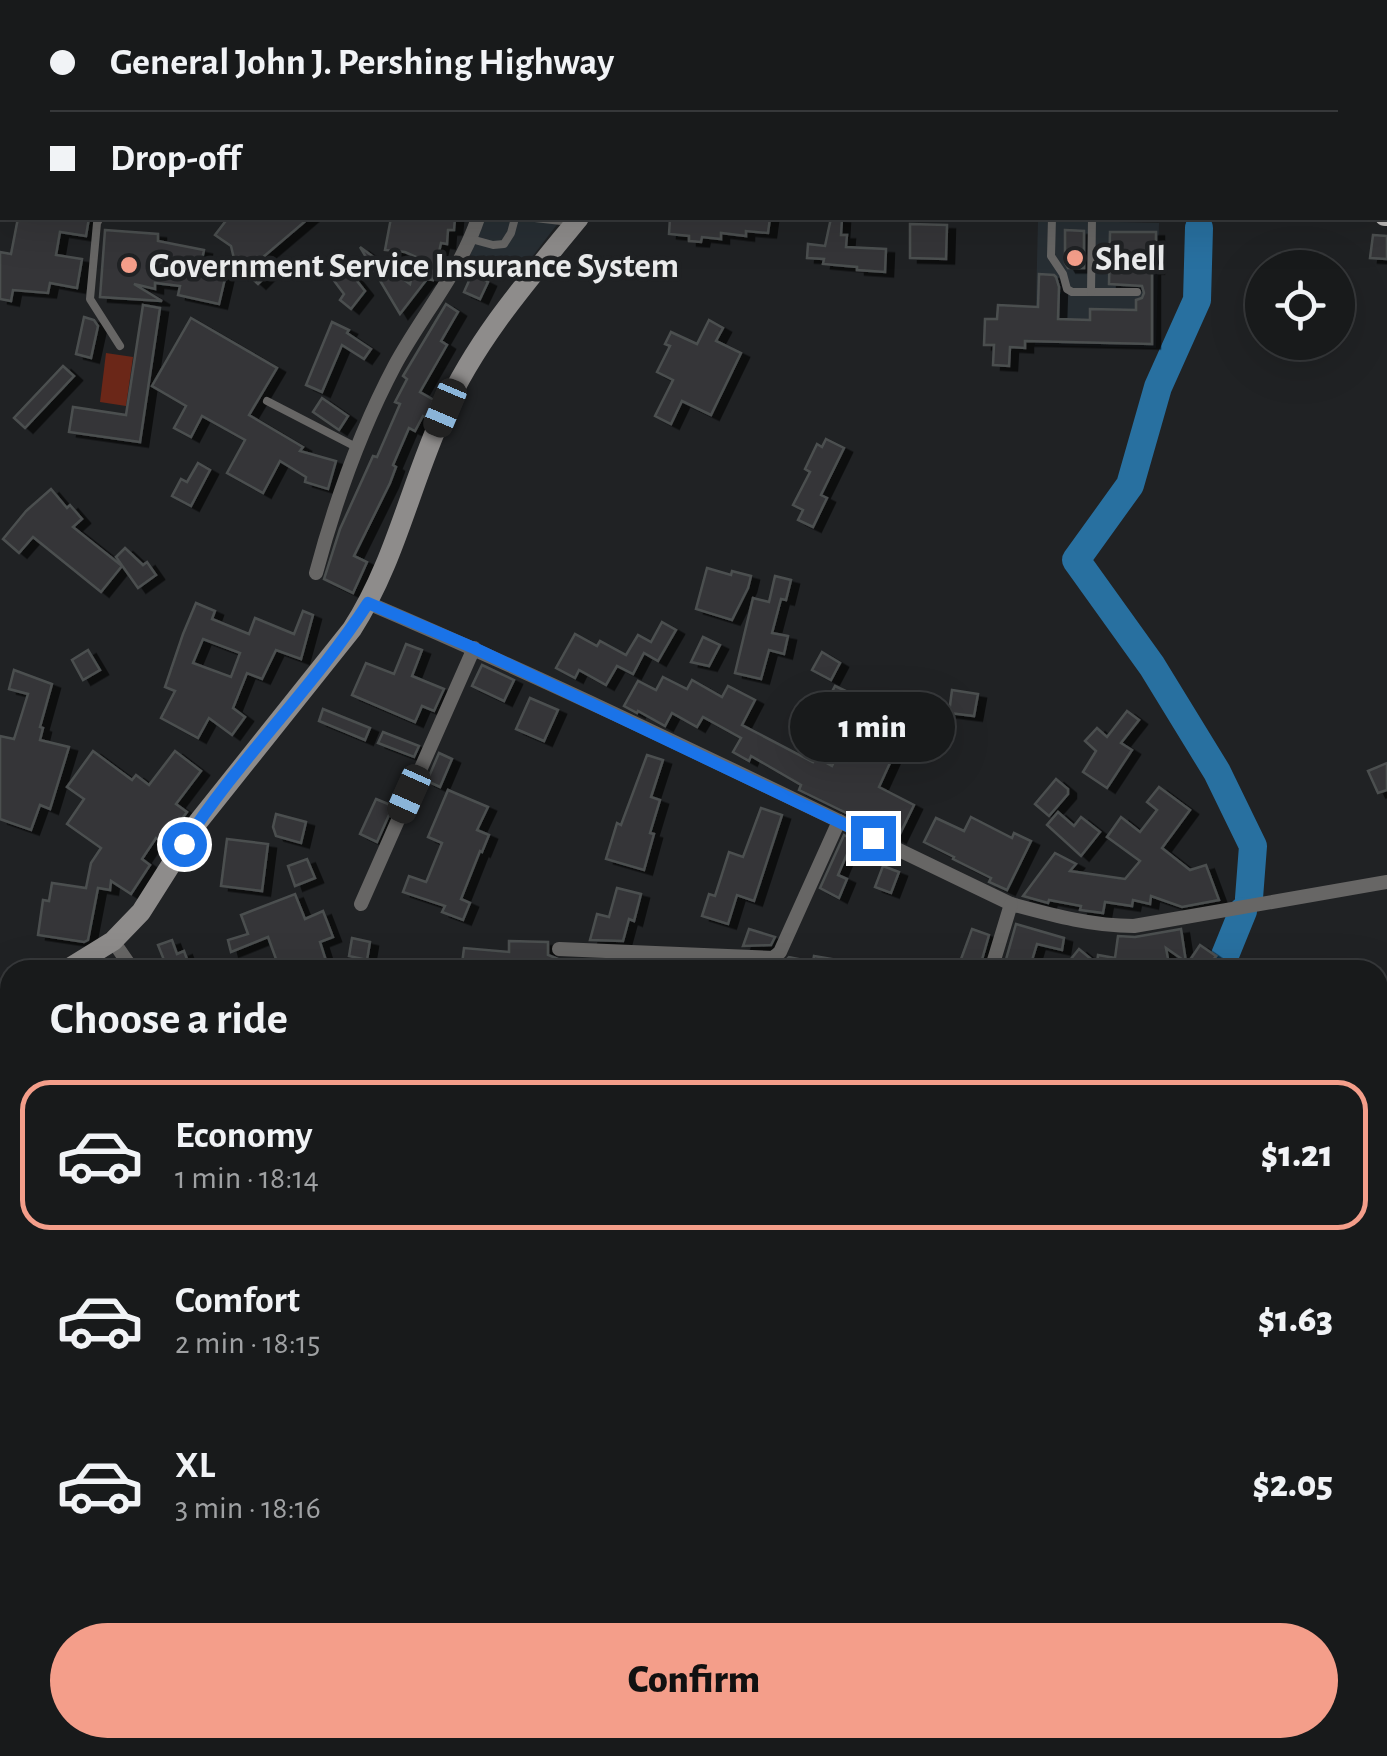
<!DOCTYPE html>
<meta charset="utf-8">
<style>
:root{--surface:#181a1b;--page:#212324;--text:#f1f3f6;--muted:#9fa1a3;--line:#36383a;--accent:#f49e8a}
body{margin:0;font-family:"Alegreya Sans",sans-serif;background:var(--page);color:var(--text);height:100vh;display:flex;flex-direction:column;font-size:38px;white-space:nowrap}
*{box-sizing:border-box;margin:0}
p{font-size:32px;color:var(--muted)}
.icon{flex:none;width:55px;height:55px;fill:none;stroke:currentColor;stroke-width:2;stroke-linecap:round;stroke-linejoin:round}
.map{position:relative;flex:1;overflow:hidden}
.details{position:absolute;left:0px;top:960px;width:1388px;height:798px;display:flex;flex-direction:column;background:var(--surface);border-radius:30px 30px 0 0;box-shadow:0 10px 40px #0002,0 0 0 2px var(--line)}
.details>*{flex:none}
.top-card{position:absolute;left:0px;top:0px;width:1388px;height:220px;box-shadow:0 10px 40px #0002,0 0 0 2px var(--line);display:grid;align-content:center;height:220px;padding:0 50px;background:var(--surface)}
.controls{position:absolute;left:1245px;top:250px;display:grid;gap:20px}
.controls a{display:grid;place-items:center;width:110px;height:110px;border-radius:50%;background:var(--surface);box-shadow:0 10px 40px #0002,0 0 0 2px var(--line);font-size:50px}
.end{position:absolute;width:45px;height:45px;margin:-22px;border:12px solid #1a73e8;background:#fff;box-shadow:0 0 0 5px #fff}
.from{border-radius:50%}
.bubble{position:absolute;height:70px;border-radius:35px;background:var(--surface);box-shadow:0 10px 40px #0002,0 0 0 2px var(--line);font-size:32px;font-weight:800;line-height:70px;text-align:center}
.car{position:absolute;width:30px;height:60px;margin:-30px -15px;border-radius:12px;box-shadow:0 0 8px 2px #0007;background:linear-gradient(#222 24%,#8ab4d8 0 40%,#222 0 76%,#8ab4d8 0 86%,#222 0)}
.top-card b{display:flex;align-items:center;gap:35px;height:95px;font-size:38px}
.top-card b+b{border-top:2px solid var(--line)}
.top-card i{width:25px;height:25px;background:var(--text)}
ul{padding:0;list-style:none}
li{display:flex;align-items:center;gap:30px;height:150px;margin:0 20px 15px;padding:0 30px;border:5px solid transparent;border-radius:30px}
li div{flex:1}
li b{display:block;font-size:38px}
li em{font-style:normal;font-weight:800}
li.current{border-color:var(--accent)}
li>.icon{width:90px;height:90px;stroke-width:1.5}
h2{padding:0 50px;font-size:45px;line-height:120px}
.cta{display:flex;gap:20px;margin-top:auto;padding:20px 50px}
.cta a{flex:1;height:115px;border-radius:60px;background:var(--accent);color:#111;font-size:40px;font-weight:800;line-height:115px;text-align:center}
.map>svg:first-child{display:block}
.built{fill:#272e33}
.green{fill:#6b2718}
.lines{fill:none;stroke-linecap:round;stroke-linejoin:round}
.stream{stroke:#2870a0;stroke-width:5}
.river{stroke:#2870a0;stroke-width:28}
.building{fill:#343638;stroke:#4c4f50;stroke-width:2.5;fill-rule:evenodd;filter:url(#shadow)}
.service{stroke:#676665;stroke-width:8}
.minor{stroke:#676665;stroke-width:14}
.secondary{stroke:#8e8c8b;stroke-width:20}
.trunk{stroke:#bab8b6;stroke-width:22}
.route{stroke:#1a73e8;stroke-width:12}
.poi-dot{fill:#f49e8a;stroke:#202224;stroke-width:4}
.labels{text-anchor:middle;stroke-width:9;stroke-linejoin:round;paint-order:stroke}
.poi-label{font-size:35px;font-weight:bold;fill:#eaebec;stroke:#202224;text-anchor:start}
</style>
<div class="map">
<svg width="1387" height="1756" viewBox="0 0 1387 1756">
<defs>
<filter id="shadow"><feDropShadow dx="8" dy="4.5" stdDeviation="0" flood-color="#0009"/></filter>
</defs>
<rect width="100%" height="100%" fill="#202224"/>
<g class="built">
<polygon points="485,218 562,218 516,278 467,263"/>
<polygon points="1038,220 1159,223 1156,348 1035,345"/>
</g>
<polygon class="green" points="106,353 133,357 126,406 100,402"/>
<g class="lines">
<polyline class="stream" points="893,1756 897,1748"/>
<g class="river">
<polyline points="1218,0 1220,2"/>
<polyline points="1199,228 1197,300 1158,387 1130,485 1076,560 1152,666 1217,772 1253,846 1249,898"/>
<polyline points="1219,970 1243,911"/>
</g>
</g>
<g class="building">
<polygon points="18,218 89,218 86,236 60,232 56,255 82,259 77,288 50,283 48,293 13,290 11,301 0,299 0,252 11,254"/>
<polygon points="228,218 309,218 262,258 273,269 258,284 235,263 231,246 215,235"/>
<polygon points="391,218 455,218 454,230 448,230 447,244 441,243 433,280 427,279 400,314 360,247 410,284 416,257 405,252 385,250"/>
<polygon points="670,218 770,218 768,233 746,231 746,236 721,233 721,239 702,237 701,242 689,241 689,236 669,234"/>
<polygon points="831,218 842,219 841,235 847,235 846,247 886,249 885,272 857,270 857,267 823,264 824,259 807,258 808,244 825,246"/>
<polygon points="910,224 947,225 946,259 910,258"/>
<polygon points="105,230 158,234 158,241 204,250 201,264 227,270 219,304 178,295 180,286 155,283 155,289 134,284 162,301 100,297"/>
<polygon points="1065,230 1084,231 1084,268 1068,268 1065,263"/>
<polygon points="1110,232 1156,232 1156,269 1152,269 1152,344 1025,341 1025,348 1010,347 1009,366 993,365 994,345 984,345 985,319 997,319 998,305 1038,307 1039,274 1054,275 1056,277 1059,287 1058,319 1090,320 1090,309 1136,310 1136,300 1142,298 1144,293 1142,286 1109,284"/>
<polygon points="1373,235 1387,236 1387,259 1370,258"/>
<polygon points="346,267 365,291 351,309 340,300 344,294 332,278"/>
<polygon points="472,274 488,282 480,299 464,292"/>
<polygon points="446,304 458,312 441,341 447,345 420,392 434,400 426,418 423,416 415,431 409,428 393,465 396,467 390,483 354,556 367,562 353,593 324,579 340,529 373,456 377,457 400,404 395,402 407,379 403,376"/>
<polygon points="143,305 160,308 140,442 69,432 73,407 126,415"/>
<polygon points="84,317 94,320 98,326 91,358 76,354"/>
<polygon points="191,318 277,368 249,415 303,447 300,451 336,461 328,489 305,482 306,477 280,461 263,493 227,473 245,440 202,416 191,437 174,428 186,406 152,386"/>
<polygon points="709,320 723,328 716,341 741,353 711,415 682,401 671,424 655,416 673,380 657,372 670,346 665,344 671,332 697,344"/>
<polygon points="332,322 349,330 347,333 371,349 364,359 342,345 322,392 306,385"/>
<polygon points="63,366 74,376 25,428 14,418"/>
<polygon points="322,398 348,416 339,430 313,412"/>
<polygon points="826,439 844,448 821,495 827,498 813,527 798,520 803,510 793,505 810,472 805,469 817,444 822,447"/>
<polygon points="198,463 210,470 191,506 172,496 181,479 187,482"/>
<polygon points="51,489 67,508 70,505 82,519 73,527 122,566 101,592 33,537 19,553 3,539 26,511"/>
<polygon points="125,548 143,565 147,562 156,575 138,588 116,557"/>
<polygon points="707,568 731,575 732,571 751,576 748,588 732,620 696,609"/>
<polygon points="775,576 791,580 786,600 781,599 772,633 788,636 784,654 769,650 761,679 735,673 753,598 769,602"/>
<path d="M196,603l19,8 -3,8 37,15 6,-16 39,16 9,-23 10,4 -12,44 -25,-9 -14,29 -15,-6 -14,35 12,9 -13,18 -23,-17 -11,20 -37,-20 14,-27 -10,-4 18,-53zM203,639l37,14 -9,24 -38,-14z"/>
<polygon points="662,622 676,630 658,661 644,653 633,674 617,666 606,685 579,670 575,678 556,668 575,634 597,646 600,641 626,655 638,635 651,642"/>
<polygon points="703,637 720,645 709,666 691,662"/>
<polygon points="406,644 422,650 412,676 444,689 434,711 422,706 415,722 352,695 366,663 394,674"/>
<polygon points="88,650 100,670 83,680 72,660"/>
<polygon points="822,652 840,663 831,680 812,670"/>
<polygon points="482,665 514,680 504,701 472,686"/>
<polygon points="14,670 52,684 40,727 43,728 40,740 69,747 50,809 40,805 31,830 0,819 0,736 14,739 28,694 9,689"/>
<polygon points="663,677 687,689 692,680 722,697 728,686 755,700 742,725 813,762 816,757 832,766 843,742 814,727 835,686 859,697 845,726 895,752 879,787 914,805 898,838 799,790 801,785 751,756 749,761 733,752 741,738 703,717 697,727 672,713 665,726 638,711 637,713 624,706 638,681 656,690"/>
<polygon points="952,690 978,694 974,716 949,713"/>
<polygon points="530,698 558,710 544,741 516,729"/>
<polygon points="323,709 370,728 365,740 319,721"/>
<polygon points="1127,711 1139,720 1121,743 1132,750 1107,788 1083,772 1096,751 1085,741 1097,728 1107,737"/>
<polygon points="383,732 419,746 414,757 378,743"/>
<polygon points="93,751 132,780 136,775 149,785 175,751 201,771 176,804 187,812 164,843 156,838 142,859 150,865 131,894 111,881 110,890 98,888 88,940 84,942 38,935 43,900 49,901 52,883 86,888 91,863 101,848 67,824 84,799 67,787"/>
<polygon points="439,753 452,759 440,787 427,781"/>
<polygon points="647,755 663,760 651,797 660,800 650,833 654,834 644,870 606,859 617,823 621,825"/>
<polygon points="1387,763 1387,790 1378,793 1368,771"/>
<polygon points="1056,779 1068,789 1068,794 1049,816 1035,804"/>
<polygon points="1159,787 1190,810 1162,848 1190,870 1206,865 1219,900 1182,907 1151,896 1150,904 1133,900 1132,906 1105,902 1103,913 1080,910 1081,906 1049,900 1048,903 1023,896 1055,853 1076,864 1070,871 1125,879 1140,861 1107,837 1121,817 1140,832 1157,810 1147,802"/>
<polygon points="448,790 488,807 477,830 489,835 482,852 480,851 461,899 470,903 463,920 442,912 445,906 403,892 409,876 426,882 427,880 442,843 428,837"/>
<polygon points="376,799 393,806 377,842 360,834"/>
<polygon points="761,808 782,815 754,901 737,895 728,924 702,916 709,894 715,896 729,852 743,857"/>
<polygon points="1058,812 1074,826 1081,817 1100,832 1081,856 1047,825"/>
<polygon points="276,814 306,822 301,843 276,836 273,827"/>
<polygon points="971,817 1012,838 1014,833 1031,841 1007,890 989,882 991,878 953,859 954,857 924,842 936,818 964,831"/>
<polygon points="844,835 853,840 838,875 847,879 839,898 820,888"/>
<polygon points="227,839 268,844 262,891 221,886"/>
<polygon points="307,859 315,878 295,886 288,866"/>
<polygon points="883,866 899,872 891,893 875,887"/>
<polygon points="617,888 641,894 634,921 629,919 623,941 590,940 597,914 609,917"/>
<polygon points="295,894 305,919 323,911 333,937 320,942 329,970 280,970 268,937 231,952 228,940 248,934 241,915"/>
<polygon points="1016,924 1064,938 1062,950 1037,944 1029,970 1003,970"/>
<polygon points="749,929 775,937 771,945 743,946"/>
<polygon points="972,929 989,935 979,970 957,970"/>
<polygon points="1181,929 1186,962 1166,948 1170,970 1120,964 1119,970 1062,970 1079,949 1097,964 1098,955 1115,958 1118,936 1135,937"/>
<polygon points="352,938 370,942 367,960 349,956"/>
<polygon points="172,940 177,954 184,951 191,970 168,970 158,945"/>
<polygon points="509,941 548,942 548,955 558,959 649,963 648,970 626,970 601,966 600,970 508,969 462,964 464,948 509,952"/>
<polygon points="1200,945 1216,956 1206,970 1198,970 1188,963"/>
<polygon points="814,956 855,963 854,970 780,970 780,966 789,957 813,962"/>
</g>
<g class="lines">
<g class="service">
<polyline points="100,218 97,223 90,299 120,346"/>
<polyline points="535,218 570,222"/>
<polyline points="1052,218 1051,256 1063,274 1067,289 1072,292 1137,292"/>
<polyline points="471,239 493,245 504,244 511,233 515,218"/>
<polyline points="1091,292 1092,218"/>
<polyline points="267,401 356,447"/>
</g>
<g class="minor">
<polyline points="0,102 2,103"/>
<path d="M316,573c19,-71 44,-142 79,-208 27,-50 65,-93 83,-147"/>
<path d="M368,603c218,93 430,199 643,301 41,11 80,22 123,22l253,-44"/>
<polyline points="361,904 474,648"/>
<polyline points="113,941 133,970"/>
<polyline points="559,949 773,958 780,952 839,821"/>
<polyline points="991,970 1011,904"/>
<polyline points="0,1561 7,1573 10,1586"/>
<polyline points="25,1748 28,1756"/>
<polyline points="357,1748 360,1756"/>
<polyline points="1154,1756 1155,1748"/>
</g>
<g class="secondary">
<polyline points="119,2 121,0"/>
<polyline points="146,2 148,0"/>
<polyline points="0,152 2,151"/>
<path d="M66,970l47,-29 28,-29 57,-90 154,-193c43,-66 59,-147 92,-218 33,-73 85,-132 135,-193"/>
<polyline points="0,1011 10,1005"/>
</g>
<g class="trunk">
<polyline points="0,167 2,167"/>
<polyline points="1385,215 1387,215"/>
</g>
</g>
<g class="lines">
<path class="route" d="M184,844c55,-85 129,-156 184,-241l106,45 399,190"/>
</g>
<g class="poi-dot">
<circle cx="1075" cy="258" r="10"/>
<circle cx="129" cy="265" r="10"/>
</g>
<g class="labels">
<g class="poi-label">
<text x="1095" y="270">Shell</text>
<text x="149" y="277">Government Service Insurance System</text>
</g>
</g>
</svg>
<div class="controls">
<a><svg class="icon" aria-label="locate" viewBox="0 0 24 24"><circle cx="12" cy="12" r="6"/><path d="M12 2v4M12 18v4M2 12h4M18 12h4"/></svg></a>
</div>
<i class="end from" style="left:184px;top:844px"></i>
<i class="end" style="left:873px;top:838px"></i>
<div class="bubble" style="left:790px;top:692px;width:165px">1 min</div>
<i class="car" style="left:445px;top:408px;rotate:203deg"></i>
<i class="car" style="left:409px;top:794px;rotate:204deg"></i>
<div class="top-card">
<b><i class="from"></i>General John J. Pershing Highway</b>
<b><i></i>Drop-off</b>
</div>
<section class="details">
<h2>Choose a ride</h2>
<ul>
<li class="current"><svg class="icon" aria-label="car" viewBox="0 0 24 24"><path d="M5 17H2v-5l4-1 3-4h7l3 4 3 1v5h-3M9 17h6M6 11h13"/><circle cx="7" cy="17" r="2"/><circle cx="17" cy="17" r="2"/></svg><div><b>Economy</b><p>1 min · 18:14</p></div><em>$1.21</em></li>
<li><svg class="icon" aria-label="car" viewBox="0 0 24 24"><path d="M5 17H2v-5l4-1 3-4h7l3 4 3 1v5h-3M9 17h6M6 11h13"/><circle cx="7" cy="17" r="2"/><circle cx="17" cy="17" r="2"/></svg><div><b>Comfort</b><p>2 min · 18:15</p></div><em>$1.63</em></li>
<li><svg class="icon" aria-label="car" viewBox="0 0 24 24"><path d="M5 17H2v-5l4-1 3-4h7l3 4 3 1v5h-3M9 17h6M6 11h13"/><circle cx="7" cy="17" r="2"/><circle cx="17" cy="17" r="2"/></svg><div><b>XL</b><p>3 min · 18:16</p></div><em>$2.05</em></li>
</ul>
<div class="cta"><a>Confirm</a></div>
</section>
</div>
